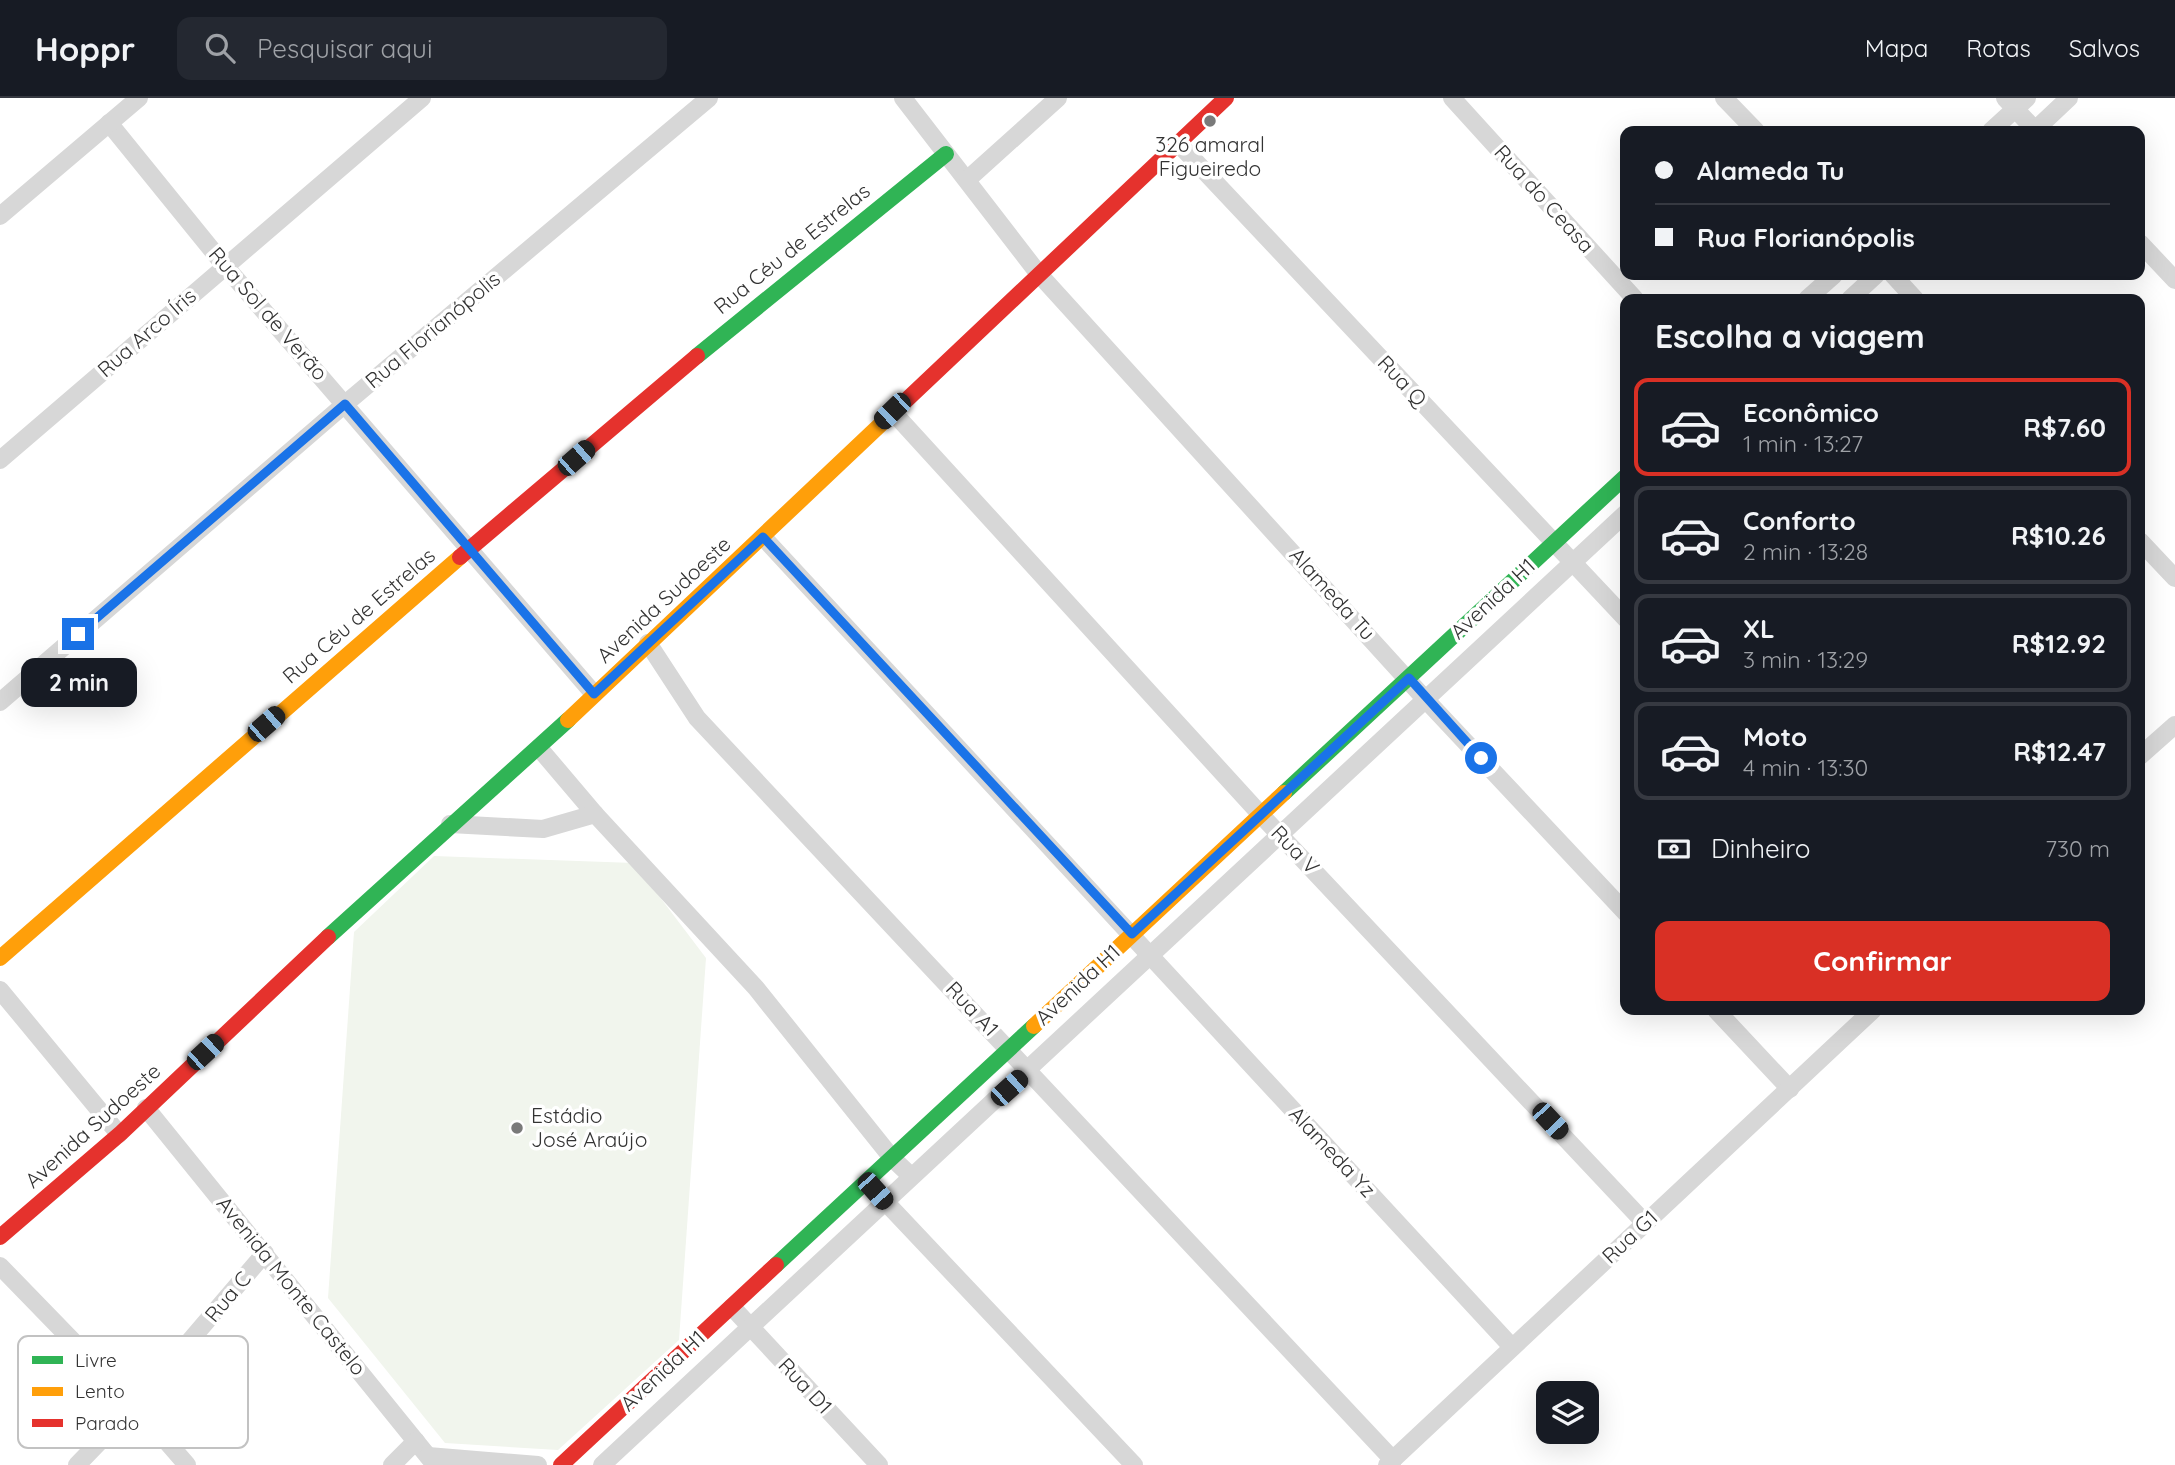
<!DOCTYPE html>
<html lang="pt">
<meta charset="utf-8">
<style>
:root{--surface:#171b24;--page:#242831;--text:#f1f3f6;--muted:#9ea1a6;--line:#363941;--accent:#d93025}
body{margin:0;font-family:Quicksand,sans-serif;background:var(--page);color:var(--text);height:100vh;display:flex;flex-direction:column;font-size:26px;white-space:nowrap}
*{box-sizing:border-box;margin:0}
p{font-size:23px;color:var(--muted)}
.icon{flex:none;width:38px;height:38px;fill:none;stroke:currentColor;stroke-width:2;stroke-linecap:round;stroke-linejoin:round}
.map{position:relative;flex:1;overflow:hidden}
.drawer{position:absolute;left:1620px;top:196px;width:525px;height:721px;display:flex;flex-direction:column;background:var(--surface);border-radius:14px;box-shadow:0 7px 28px #0002}
.drawer>*{flex:none}
.hud{position:absolute;left:1620px;top:28px;width:525px;height:154px;border-radius:14px;box-shadow:0 7px 28px #0002;display:grid;align-content:center;height:154px;padding:0 35px;background:var(--surface)}
.fabs{position:absolute;left:1536px;top:1283px;display:grid;gap:14px}
.fabs a{display:grid;place-items:center;width:63px;height:63px;border-radius:14px;background:var(--surface);box-shadow:0 7px 28px #0002;font-size:35px}
.end{position:absolute;width:32px;height:32px;margin:-16px;border:9px solid #1a73e8;background:#fff;box-shadow:0 0 0 4px #fff}
.from{border-radius:50%}
.bubble{position:absolute;height:49px;border-radius:14px;background:var(--surface);box-shadow:0 7px 28px #0002;font-size:23px;font-weight:800;line-height:49px;text-align:center}
.car{position:absolute;width:21px;height:42px;margin:-21px -10px;border-radius:9px;box-shadow:0 0 5px 2px #0007;background:linear-gradient(#222 24%,#8ab4d8 0 40%,#222 0 76%,#8ab4d8 0 86%,#222 0)}
.hud b{display:flex;align-items:center;gap:24px;height:66px;font-size:26px}
.hud b+b{border-top:2px solid var(--line)}
.hud i{width:18px;height:18px;background:var(--text)}
ul{padding:0;list-style:none}
li{display:flex;align-items:center;gap:21px;height:98px;margin:0 14px 10px;padding:0 21px;border:4px solid var(--line);border-radius:14px}
li div{flex:1}
li b{display:block;font-size:26px}
li em{font-style:normal;font-weight:800}
li.on{border-color:var(--accent)}
li>.icon{width:63px;height:63px;stroke-width:1.5}
h2{padding:0 35px;font-size:32px;line-height:84px}
.pay{display:flex;align-items:center;gap:18px;height:77px;padding:0 35px;font-size:26px}
.pay p{margin-inline-start:auto}
.button{display:flex;gap:14px;margin-top:auto;padding:14px 35px}
.button a{flex:1;height:80px;border-radius:14px;background:var(--accent);color:#fff;font-size:28px;font-weight:800;line-height:80px;text-align:center}
header{display:flex;align-items:center;gap:42px;box-sizing:border-box;height:98px;padding:0 35px;background:var(--surface);border-bottom:2px solid var(--line)}
header strong{font-size:33px}
nav{display:flex;gap:38px;margin-inline-start:auto;font-size:24px}
.search{width:490px;height:63px;background:var(--page);display:flex;align-items:center;gap:18px;box-sizing:border-box;padding:0 24px;border-radius:14px;color:var(--muted);font-size:26px}
.map>svg:first-child{display:block}
.green{fill:#f1f5ed}
.lines{fill:none;stroke-linecap:round;stroke-linejoin:round}
.street{stroke:#d7d7d7;stroke-width:18}
.fast{stroke:#30b455;stroke-width:16}
.slow{stroke:#ff9f0a;stroke-width:16}
.jam{stroke:#e5322d;stroke-width:16}
.route{stroke:#1a73e8;stroke-width:9}
.poi-dot{fill:#7a7a7a;stroke:#fff;stroke-width:2.5}
.labels{text-anchor:middle;stroke-width:7;stroke-linejoin:round;paint-order:stroke}
.poi-label{font-size:21px;fill:#333;stroke:#fff}
.street-label{font-size:21px;fill:#333;stroke:#fff}
.key{fill:#fff;stroke:#c2c2c2;stroke-width:2}
.key-label{font-size:19px;fill:#333}
</style>
<header>
<strong>Hoppr</strong>
<div class="search"><svg class="icon" aria-label="search" viewBox="0 0 24 24"><circle cx="10" cy="10" r="6"/><path d="M15 15l6 6"/></svg>Pesquisar aqui</div>
<nav><a>Mapa</a><a>Rotas</a><a>Salvos</a></nav>
</header>
<div class="map">
<svg width="2175" height="1367" viewBox="0 0 2175 1367">
<rect width="100%" height="100%" fill="#fff"/>
<polygon class="green" points="434,758 634,765 706,860 679,1242 558,1352 445,1345 328,1200 354,834"/>
<g class="lines">
<g class="street">
<polyline points="903,0 1038,175 1426,602 1626,815"/>
<polyline points="1452,0 1635,201"/>
<polyline points="1724,0 1756,33"/>
<polyline points="2005,0 2036,33"/>
<polyline points="109,25 225,168 594,596"/>
<polyline points="1991,33 2027,0"/>
<polyline points="2034,33 2069,0"/>
<polyline points="1178,45 1626,521"/>
<polyline points="968,81 1058,0"/>
<polyline points="0,118 139,0"/>
<polyline points="2140,145 2175,182"/>
<polyline points="1893,177 1915,201"/>
<polyline points="1807,201 1834,177"/>
<polyline points="1850,201 1876,177"/>
<polyline points="892,313 1261,717 1645,1125"/>
<polyline points="0,362 422,0"/>
<polyline points="763,439 1512,1249"/>
<polyline points="2140,443 2175,480"/>
<polyline points="648,545 697,620 1393,1362"/>
<polyline points="0,604 345,306 709,0"/>
<polyline points="539,650 595,716 756,890 892,1060 911,1078"/>
<polyline points="2140,658 2175,627"/>
<polyline points="450,726 543,731 595,716"/>
<polyline points="0,892 119,1036"/>
<polyline points="1716,912 1790,991"/>
<polyline points="146,1010 435,1367"/>
<polyline points="877,1095 1134,1367"/>
<polyline points="0,1168 135,1307 187,1367"/>
<polyline points="732,1209 879,1367"/>
<polyline points="428,1358 538,1367"/>
<polyline points="77,1367 135,1307 265,1155"/>
<polyline points="392,1367 416,1343"/>
<polyline points="602,1367 1626,415"/>
<polyline points="1387,1367 1873,912"/>
</g>
<g class="fast">
<polyline points="697,258 946,56"/>
<polyline points="1284,695 1626,378"/>
<polyline points="328,839 568,622"/>
<polyline points="776,1167 1034,928"/>
</g>
<g class="slow">
<polyline points="568,622 898,310"/>
<polyline points="0,860 460,459"/>
<polyline points="1034,928 1284,695"/>
</g>
<g class="jam">
<polyline points="898,310 1226,0"/>
<polyline points="460,459 697,258"/>
<polyline points="0,1139 121,1035 328,839"/>
<polyline points="561,1367 776,1167"/>
</g>
</g>
<g class="lines">
<polyline class="route" points="78,536 345,306 594,596 763,439 1132,836 1409,580 1481,660"/>
</g>
<g class="poi-dot">
<circle cx="1210" cy="23" r="7"/>
<circle cx="517" cy="1030" r="7"/>
</g>
<g class="labels">
<g class="poi-label">
<text x="1210" y="54">326 amaral<tspan x="1210" dy="24">Figueiredo</tspan></text>
<text x="531" y="1025" text-anchor="start">Estádio<tspan x="531" dy="24">José Araújo</tspan></text>
</g>
<g class="street-label">
<text transform="translate(1544 101) rotate(48)" y="7">Rua do Ceasa</text>
<text transform="translate(792 151) rotate(-39)" y="7">Rua Céu de Estrelas</text>
<text transform="translate(268 216) rotate(49)" y="7">Rua Sol de Verão</text>
<text transform="translate(433 232) rotate(-40)" y="7">Rua Florianópolis</text>
<text transform="translate(147 235) rotate(-41)" y="7">Rua Arco Íris</text>
<text transform="translate(1402 283) rotate(47)" y="7">Rua Q</text>
<text transform="translate(1332 496) rotate(48)" y="7">Alameda Tu</text>
<text transform="translate(1493 501) rotate(-43)" y="7">Avenida H1</text>
<text transform="translate(664 502) rotate(-43)" y="7">Avenida Sudoeste</text>
<text transform="translate(359 518) rotate(-41)" y="7">Rua Céu de Estrelas</text>
<text transform="translate(1295 752) rotate(46)" y="7">Rua V</text>
<text transform="translate(1078 887) rotate(-43)" y="7">Avenida H1</text>
<text transform="translate(972 911) rotate(47)" y="7">Rua A1</text>
<text transform="translate(93 1028) rotate(-42)" y="7">Avenida Sudoeste</text>
<text transform="translate(1332 1054) rotate(47)" y="7">Alameda Yz</text>
<text transform="translate(1630 1139) rotate(-43)" y="7">Rua G1</text>
<text transform="translate(291 1188) rotate(51)" y="7">Avenida Monte Castelo</text>
<text transform="translate(228 1199) rotate(-50)" y="7">Rua C</text>
<text transform="translate(663 1273) rotate(-43)" y="7">Avenida H1</text>
<text transform="translate(805 1288) rotate(47)" y="7">Rua D1</text>
</g>
</g>
<rect x="18" y="1238" width="230" height="112" rx="10" class="key"/>
<rect x="32" y="1258" width="31" height="8" fill="#30b455"/>
<rect x="32" y="1289" width="31" height="9" fill="#ff9f0a"/>
<rect x="32" y="1321" width="31" height="8" fill="#e5322d"/>
<g class="key-label">
<text x="75" y="1269">Livre</text>
<text x="75" y="1300">Lento</text>
<text x="75" y="1332">Parado</text>
</g>
</svg>
<div class="fabs">
<a><svg class="icon" aria-label="layers" viewBox="0 0 24 24"><path d="M12 4l9 5-9 5-9-5zM3 14l9 5 9-5"/></svg></a>
</div>
<i class="end from" style="left:1481px;top:660px"></i>
<i class="end" style="left:78px;top:536px"></i>
<div class="bubble" style="left:21px;top:560px;width:116px">2 min</div>
<i class="car" style="left:892px;top:313px;rotate:226deg"></i>
<i class="car" style="left:576px;top:360px;rotate:49deg"></i>
<i class="car" style="left:266px;top:626px;rotate:49deg"></i>
<i class="car" style="left:205px;top:954px;rotate:47deg"></i>
<i class="car" style="left:1009px;top:990px;rotate:48deg"></i>
<i class="car" style="left:1550px;top:1023px;rotate:137deg"></i>
<i class="car" style="left:875px;top:1093px;rotate:138deg"></i>
<div class="hud">
<b><i class="from"></i>Alameda Tu</b>
<b><i></i>Rua Florianópolis</b>
</div>
<section class="drawer">
<h2>Escolha a viagem</h2>
<ul>
<li class="on"><svg class="icon" aria-label="car" viewBox="0 0 24 24"><path d="M5 17H2v-5l4-1 3-4h7l3 4 3 1v5h-3M9 17h6M6 11h13"/><circle cx="7" cy="17" r="2"/><circle cx="17" cy="17" r="2"/></svg><div><b>Econômico</b><p>1 min · 13:27</p></div><em>R$7.60</em></li>
<li><svg class="icon" aria-label="car" viewBox="0 0 24 24"><path d="M5 17H2v-5l4-1 3-4h7l3 4 3 1v5h-3M9 17h6M6 11h13"/><circle cx="7" cy="17" r="2"/><circle cx="17" cy="17" r="2"/></svg><div><b>Conforto</b><p>2 min · 13:28</p></div><em>R$10.26</em></li>
<li><svg class="icon" aria-label="car" viewBox="0 0 24 24"><path d="M5 17H2v-5l4-1 3-4h7l3 4 3 1v5h-3M9 17h6M6 11h13"/><circle cx="7" cy="17" r="2"/><circle cx="17" cy="17" r="2"/></svg><div><b>XL</b><p>3 min · 13:29</p></div><em>R$12.92</em></li>
<li><svg class="icon" aria-label="car" viewBox="0 0 24 24"><path d="M5 17H2v-5l4-1 3-4h7l3 4 3 1v5h-3M9 17h6M6 11h13"/><circle cx="7" cy="17" r="2"/><circle cx="17" cy="17" r="2"/></svg><div><b>Moto</b><p>4 min · 13:30</p></div><em>R$12.47</em></li>
</ul>
<div class="pay"><svg class="icon" aria-label="cash" viewBox="0 0 24 24"><path d="M3 7h18v10H3z"/><circle cx="12" cy="12" r="2"/></svg>Dinheiro<p>730 m</p></div>
<div class="button"><a>Confirmar</a></div>
</section>
</div>
